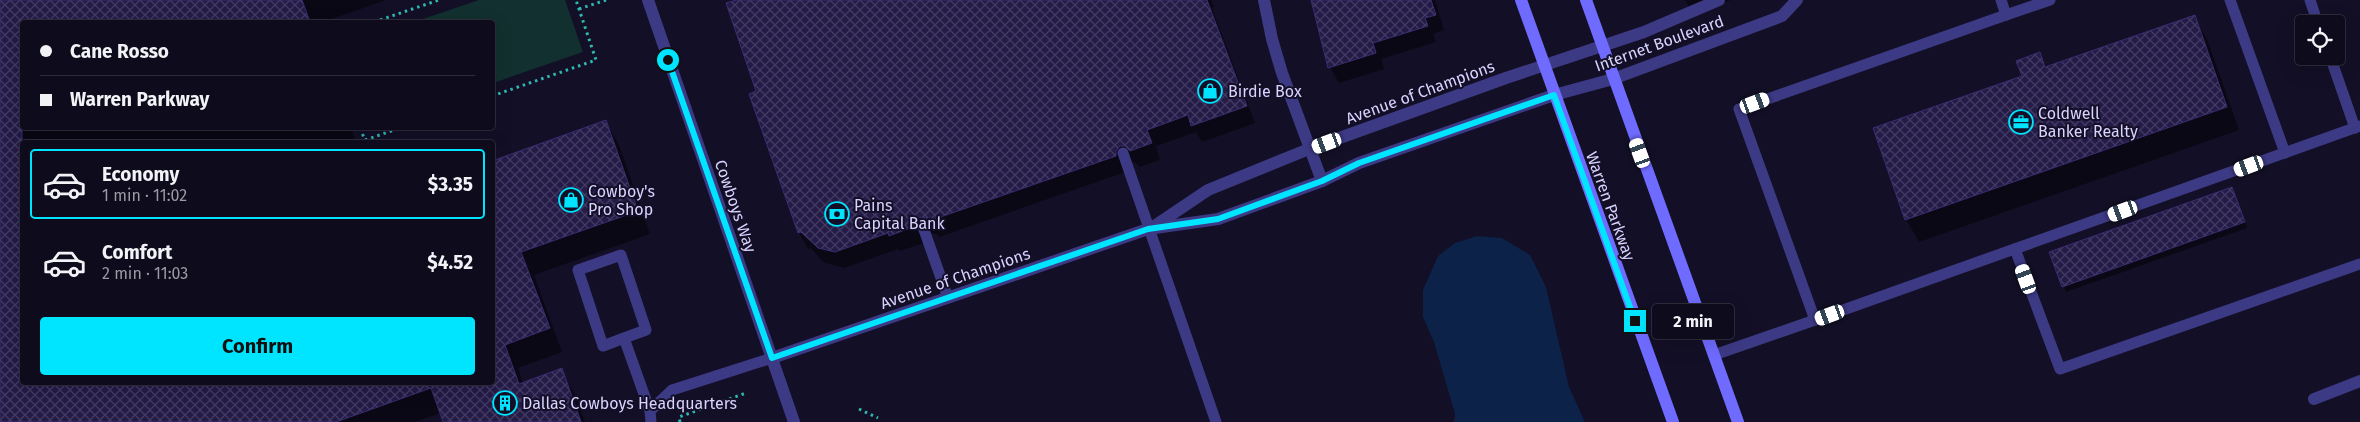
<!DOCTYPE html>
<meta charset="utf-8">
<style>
:root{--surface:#0e0b1c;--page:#1c1929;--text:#f1f3f6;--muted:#9b9ba3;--line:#2e2b3b;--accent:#00e5ff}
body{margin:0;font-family:"Fira Sans",sans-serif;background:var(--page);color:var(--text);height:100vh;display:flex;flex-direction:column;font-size:19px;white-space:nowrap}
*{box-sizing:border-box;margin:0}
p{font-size:16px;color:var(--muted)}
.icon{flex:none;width:28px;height:28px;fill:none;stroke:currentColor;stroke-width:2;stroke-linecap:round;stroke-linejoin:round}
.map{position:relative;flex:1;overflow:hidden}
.side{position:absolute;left:20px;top:140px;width:475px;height:245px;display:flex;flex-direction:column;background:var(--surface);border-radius:5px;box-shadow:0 5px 20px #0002,0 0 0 1px var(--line)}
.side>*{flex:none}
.top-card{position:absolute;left:20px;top:20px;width:475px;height:110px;border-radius:5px;box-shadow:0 5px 20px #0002,0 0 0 1px var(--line);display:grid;align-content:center;height:110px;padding:0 20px;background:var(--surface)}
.controls{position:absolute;left:2295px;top:15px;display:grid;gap:10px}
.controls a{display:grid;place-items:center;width:50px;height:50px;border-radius:5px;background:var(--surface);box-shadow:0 5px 20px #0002,0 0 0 1px var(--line);font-size:25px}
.end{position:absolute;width:22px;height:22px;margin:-11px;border:6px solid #00e5ff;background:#111;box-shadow:0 0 0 2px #111}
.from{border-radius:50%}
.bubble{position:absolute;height:35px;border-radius:5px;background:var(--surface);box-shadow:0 5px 20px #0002,0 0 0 1px var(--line);font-size:16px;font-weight:700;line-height:35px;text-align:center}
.car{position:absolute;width:15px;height:30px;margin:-15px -8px;border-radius:6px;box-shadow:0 0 4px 1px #0007;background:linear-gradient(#fff 24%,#345 0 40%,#fff 0 76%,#345 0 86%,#fff 0)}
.top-card b{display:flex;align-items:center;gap:18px;height:48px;font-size:19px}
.top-card b+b{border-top:1px solid var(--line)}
.top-card i{width:12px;height:12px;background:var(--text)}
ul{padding:9px 0 0;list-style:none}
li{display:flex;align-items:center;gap:15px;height:70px;margin:0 10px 8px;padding:0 10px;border:2px solid transparent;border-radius:5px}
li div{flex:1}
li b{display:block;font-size:19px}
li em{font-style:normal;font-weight:700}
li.on{border-color:var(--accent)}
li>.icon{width:45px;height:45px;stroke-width:1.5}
.action{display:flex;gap:10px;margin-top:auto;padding:10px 20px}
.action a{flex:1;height:58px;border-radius:5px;background:var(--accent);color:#111;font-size:20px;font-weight:700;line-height:58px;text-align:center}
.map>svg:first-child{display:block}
.grass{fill:#12302f}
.water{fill:#0c2248}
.shadow{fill:#0007}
.building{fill:url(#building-cross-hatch);stroke:#3b2d73}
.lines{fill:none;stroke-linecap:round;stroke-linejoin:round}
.path{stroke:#2fb8b0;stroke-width:3;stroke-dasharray:2.5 4;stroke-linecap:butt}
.lane{stroke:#3d3a85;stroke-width:11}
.street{stroke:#3d3a85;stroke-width:12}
.secondary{stroke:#6f6bff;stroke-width:12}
.route{stroke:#00e5ff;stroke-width:6}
.labels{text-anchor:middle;stroke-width:4;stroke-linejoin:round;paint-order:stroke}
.street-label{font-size:16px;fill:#d9d4ff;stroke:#130f26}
.poi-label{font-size:16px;fill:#d9d4ff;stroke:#130f26;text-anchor:start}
</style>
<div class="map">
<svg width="2360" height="422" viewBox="0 0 2360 422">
<defs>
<pattern id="building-cross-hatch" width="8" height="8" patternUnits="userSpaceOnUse" patternTransform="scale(1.25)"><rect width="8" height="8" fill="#241b47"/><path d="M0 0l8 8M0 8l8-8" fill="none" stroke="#433b63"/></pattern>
</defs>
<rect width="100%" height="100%" fill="#130f26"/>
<polygon class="grass" points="479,0 565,0 583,52 493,83 492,22 414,22"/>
<polygon class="water" points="1477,236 1502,238 1530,255 1546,287 1569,387 1585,422 1454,422 1455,414 1434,342 1423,317 1423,290 1438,256 1455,243"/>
<g class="shadow">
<polygon points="0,0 386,0 323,22 22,22 22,128 351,128 356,142 22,142 22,382 492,382 492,162 606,122 619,145 650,234 534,275 562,352 518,368 523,383 561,370 574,393 585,422 445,422 441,413 415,422 0,422"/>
<polygon points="740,0 1211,0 1214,7 1212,8 1255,123 1202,142 1196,132 1156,146 1160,160 1140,167 1135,162 1129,162 1125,172 939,237 937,234 930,233 924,243 900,251 898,249 844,268 823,262 811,248 808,249 799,233 758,92"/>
<polygon points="1312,0 1435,0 1444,30 1433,34 1436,42 1381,59 1384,69 1339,83 1330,67"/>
<polygon points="1685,0 1731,0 1693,13"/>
<polygon points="2194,17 2207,39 2239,130 1919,242 1906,219 2023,77 2039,54 2047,68"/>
<polygon points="2232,189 2247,228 2066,292 2051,253"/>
</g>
<g class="building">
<polygon points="0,0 302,0 310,22 22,22 22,382 492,382 492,161 606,120 638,211 521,252 550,328 505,345 519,384 562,368 581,422 443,422 431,388 336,422 0,422"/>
<polygon points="736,0 1207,0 1247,106 1191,126 1188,115 1147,130 1152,143 1130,151 1125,146 1120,146 1116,151 1116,156 929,221 926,218 920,217 916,220 915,226 889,236 888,233 835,252 818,248 801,232 798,233 749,94 756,91 726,3"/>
<polygon points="1311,0 1431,0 1436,15 1425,18 1428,26 1373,43 1376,53 1328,68"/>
<polygon points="2195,15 2227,107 1905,220 1873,128 2022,76 2016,61 2040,52 2045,67"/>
<polygon points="2232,187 2245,222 2062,287 2049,252"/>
</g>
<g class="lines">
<g class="path">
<polyline points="579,9 606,0"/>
<polyline points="374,22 439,0"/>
<polyline points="492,96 596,60 576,0"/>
<polyline points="360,128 365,140 400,128"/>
<polyline points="859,409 878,418"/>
<polyline points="680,422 679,417 746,393"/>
</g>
<g class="lane">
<polyline points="2001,0 2006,15 1739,109 1815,320 2360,126"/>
<polyline points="2230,0 2285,153"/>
<polyline points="2310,0 2318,24"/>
<polyline points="2006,15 2050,0"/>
<polyline points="2330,56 2355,128"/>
<polyline points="1123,153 1216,422"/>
<polyline points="922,224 948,298"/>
<polyline points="2015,249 2060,369 2360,264"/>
<polyline points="624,338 646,330 621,255 578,270 603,346 624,338 650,411"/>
<polyline points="1714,355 1815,320"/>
<polyline points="651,422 650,411 672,390 772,358"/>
</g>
<g class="street">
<polyline points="648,0 794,422"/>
<polyline points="1264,0 1272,39 1282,73 1322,181"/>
<polyline points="1153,227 1208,190 1309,149 1506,78 1644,32 1719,0"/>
<polyline points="772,358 1148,229 1218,219 1322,181 1359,163 1554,95 1613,79 1782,16 1797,0"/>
<polyline points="2314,399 2360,381"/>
</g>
<g class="secondary">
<polyline points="1521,0 1673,422"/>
<polyline points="1586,0 1738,422"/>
</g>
</g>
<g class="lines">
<polyline class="route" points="668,60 772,358 1148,229 1218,219 1322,181 1359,163 1554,95 1635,321"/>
</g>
<defs>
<g id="shop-ring" transform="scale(1.25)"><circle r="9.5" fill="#130f26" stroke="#00e5ff" stroke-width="1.5"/><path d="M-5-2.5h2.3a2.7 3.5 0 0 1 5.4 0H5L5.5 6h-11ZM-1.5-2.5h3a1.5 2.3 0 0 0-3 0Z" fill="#00e5ff"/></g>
<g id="office-ring" transform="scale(1.25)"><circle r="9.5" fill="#130f26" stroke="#00e5ff" stroke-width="1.5"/><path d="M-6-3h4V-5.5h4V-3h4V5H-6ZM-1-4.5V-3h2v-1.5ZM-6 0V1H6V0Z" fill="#00e5ff"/></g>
<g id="bank-ring" transform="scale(1.25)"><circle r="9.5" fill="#130f26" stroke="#00e5ff" stroke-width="1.5"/><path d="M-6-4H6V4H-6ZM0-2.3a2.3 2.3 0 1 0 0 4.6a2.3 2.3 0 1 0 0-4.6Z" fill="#00e5ff"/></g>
<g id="building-ring" transform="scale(1.25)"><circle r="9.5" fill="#130f26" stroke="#00e5ff" stroke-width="1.5"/><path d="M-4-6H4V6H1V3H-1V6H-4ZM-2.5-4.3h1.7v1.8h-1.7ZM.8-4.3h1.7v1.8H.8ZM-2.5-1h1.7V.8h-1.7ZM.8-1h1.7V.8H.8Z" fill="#00e5ff"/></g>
</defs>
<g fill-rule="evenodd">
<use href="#shop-ring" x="1210" y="91"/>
<use href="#office-ring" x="2021" y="122"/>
<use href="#shop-ring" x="571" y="200"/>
<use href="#bank-ring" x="837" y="214"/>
<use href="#building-ring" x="505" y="403"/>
</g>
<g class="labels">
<g class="street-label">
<text transform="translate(1659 43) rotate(-20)" y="6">Internet Boulevard</text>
<text transform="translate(1420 92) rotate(-20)" y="6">Avenue of Champions</text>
<text transform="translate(736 206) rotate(71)" y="6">Cowboys Way</text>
<text transform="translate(1611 206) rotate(70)" y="6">Warren Parkway</text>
<text transform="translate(955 278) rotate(-19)" y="6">Avenue of Champions</text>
</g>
<g class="poi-label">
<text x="1228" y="97">Birdie Box</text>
<text x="2038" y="119">Coldwell<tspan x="2038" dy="18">Banker Realty</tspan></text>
<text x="588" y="197">Cowboy's<tspan x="588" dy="18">Pro Shop</tspan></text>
<text x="854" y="211">Pains<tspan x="854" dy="18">Capital Bank</tspan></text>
<text x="522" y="409">Dallas Cowboys Headquarters</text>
</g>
</g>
</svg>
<div class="controls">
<a><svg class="icon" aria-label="locate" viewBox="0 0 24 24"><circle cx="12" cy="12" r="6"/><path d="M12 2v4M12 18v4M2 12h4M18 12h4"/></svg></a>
</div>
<i class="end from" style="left:668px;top:60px"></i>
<i class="end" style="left:1635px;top:321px"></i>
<div class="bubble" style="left:1652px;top:304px;width:82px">2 min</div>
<i class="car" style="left:1755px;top:103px;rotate:70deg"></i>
<i class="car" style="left:1327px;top:143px;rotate:250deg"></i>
<i class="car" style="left:1640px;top:153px;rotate:340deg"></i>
<i class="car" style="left:2249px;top:166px;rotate:250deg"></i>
<i class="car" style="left:2123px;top:211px;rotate:250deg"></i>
<i class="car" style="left:2026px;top:279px;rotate:340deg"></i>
<i class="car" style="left:1830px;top:315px;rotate:250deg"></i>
<div class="top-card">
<b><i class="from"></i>Cane Rosso</b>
<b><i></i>Warren Parkway</b>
</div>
<section class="side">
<ul>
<li class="on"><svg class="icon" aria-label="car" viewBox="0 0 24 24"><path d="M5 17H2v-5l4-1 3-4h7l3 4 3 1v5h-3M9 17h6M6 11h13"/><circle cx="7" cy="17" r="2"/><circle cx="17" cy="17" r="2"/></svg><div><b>Economy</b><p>1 min · 11:02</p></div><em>$3.35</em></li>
<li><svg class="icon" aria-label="car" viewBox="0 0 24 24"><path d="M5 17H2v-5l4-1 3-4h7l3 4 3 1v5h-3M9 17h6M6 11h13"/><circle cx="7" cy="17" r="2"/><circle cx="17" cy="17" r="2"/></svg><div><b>Comfort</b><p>2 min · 11:03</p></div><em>$4.52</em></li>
</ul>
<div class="action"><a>Confirm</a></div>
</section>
</div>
